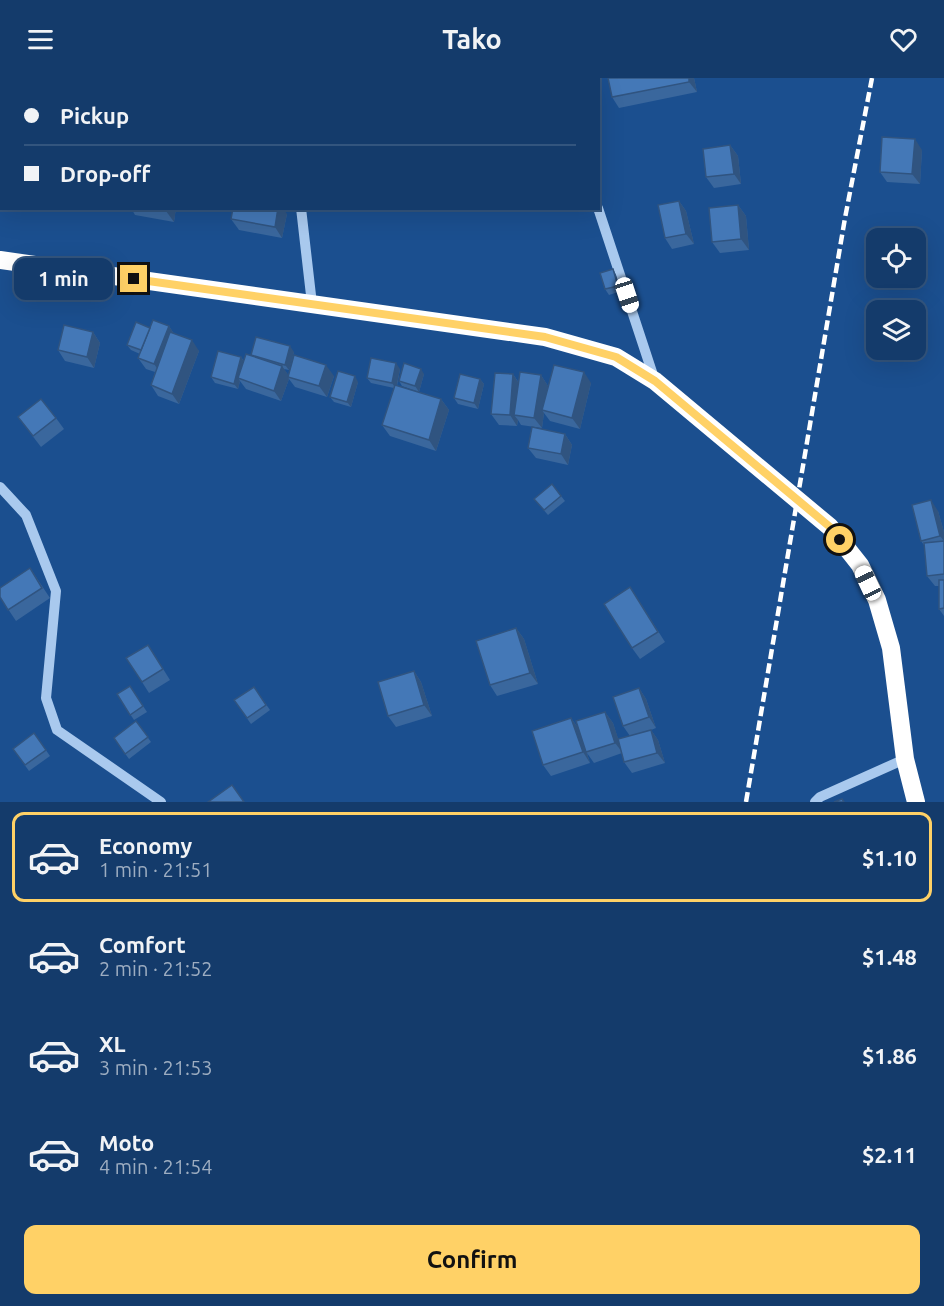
<!DOCTYPE html>
<meta charset="utf-8">
<style>
:root{--surface:#143b6b;--page:#1d4271;--text:#f1f3f6;--muted:#9dadc1;--line:#33557e;--accent:#ffd166}
body{margin:0;font-family:Ubuntu,sans-serif;background:var(--page);color:var(--text);height:100vh;display:flex;flex-direction:column;font-size:22px;white-space:nowrap}
*{box-sizing:border-box;margin:0}
p{font-size:20px;color:var(--muted)}
.icon{flex:none;width:33px;height:33px;fill:none;stroke:currentColor;stroke-width:2;stroke-linecap:round;stroke-linejoin:round}
.map{position:relative;height:724px;overflow:hidden}
.side{display:flex;flex-direction:column;background:var(--surface);flex:1}
.side>*{flex:none}
.hud{position:absolute;left:0px;top:0px;width:600px;height:132px;box-shadow:0 6px 24px #0002,0 0 0 2px var(--line);display:grid;align-content:center;height:132px;padding:0 24px;background:var(--surface)}
.controls{position:absolute;left:866px;top:150px;display:grid;gap:12px}
.controls a{display:grid;place-items:center;width:60px;height:60px;border-radius:12px;background:var(--surface);box-shadow:0 6px 24px #0002,0 0 0 2px var(--line);font-size:30px}
.end{position:absolute;width:27px;height:27px;margin:-14px;border:8px solid #ffd166;background:#111;box-shadow:0 0 0 3px #111}
.from{border-radius:50%}
.bubble{position:absolute;height:42px;border-radius:12px;background:var(--surface);box-shadow:0 6px 24px #0002,0 0 0 2px var(--line);font-size:20px;font-weight:700;line-height:42px;text-align:center}
.car{position:absolute;width:18px;height:36px;margin:-18px -9px;border-radius:8px;box-shadow:0 0 4px 2px #0007;background:linear-gradient(#fff 24%,#345 0 40%,#fff 0 76%,#345 0 86%,#fff 0)}
.hud b{display:flex;align-items:center;gap:21px;height:57px;font-size:22px}
.hud b+b{border-top:2px solid var(--line)}
.hud i{width:15px;height:15px;background:var(--text)}
ul{padding:10px 0 0;list-style:none}
li{display:flex;align-items:center;gap:18px;height:90px;margin:0 12px 9px;padding:0 12px;border:3px solid transparent;border-radius:12px}
li div{flex:1}
li b{display:block;font-size:22px}
li em{font-style:normal;font-weight:700}
li.selected{border-color:var(--accent)}
li>.icon{width:54px;height:54px;stroke-width:1.5}
.primary-button{display:flex;gap:12px;margin-top:auto;padding:12px 24px}
.primary-button a{flex:1;height:69px;border-radius:12px;background:var(--accent);color:#111;font-size:24px;font-weight:700;line-height:69px;text-align:center}
header{display:flex;justify-content:space-between;align-items:center;height:78px;padding:0 24px;background:var(--surface);font-size:27px;font-weight:700}
.map>svg:first-child{display:block}
.lines{fill:none;stroke-linecap:round;stroke-linejoin:round}
.minor{stroke:#a9c9ee;stroke-width:10}
.highway{stroke:#fff;stroke-width:18}
.rail{stroke:#fff;stroke-width:4.5;stroke-dasharray:10 4.5;stroke-linecap:butt}
.wall{fill:#3a679d}
.shaded-wall{fill:#305480}
.building{fill:#4478b7;stroke:#305480;stroke-width:1.5}
.route{stroke:#ffd166;stroke-width:8}
</style>
<header><svg class="icon" aria-label="menu" viewBox="0 0 24 24"><path d="M4 6h16M4 12h16M4 18h16"/></svg>Tako<svg class="icon" aria-label="heart" viewBox="0 0 24 24"><path d="M12 20l-8-8c-3-5 5-10 8-4 3-6 11-1 8 4z"/></svg></header>
<div class="map">
<svg width="944" height="724" viewBox="0 0 944 724">
<rect width="100%" height="100%" fill="#1b4f8f"/>
<g class="lines">
<g class="minor">
<polyline points="278,0 279,2"/>
<polyline points="554,0 555,2"/>
<polyline points="301,130 312,226"/>
<polyline points="598,130 655,303"/>
<polyline points="0,409 26,437 56,513 46,620 57,652 161,724"/>
<polyline points="815,724 820,719 905,681"/>
</g>
<polyline class="highway" points="0,182 545,259 616,279 655,303 830,449 860,487 877,522 891,570 905,681 916,724"/>
<polyline class="rail" points="746,724 845,140 872,0"/>
</g>
<g class="wall">
<rect x="401" y="0" width="77" height="2"/>
<polygon points="694,0 697,14 619,30 612,19"/>
<polygon points="730,67 738,78 741,106 714,110 706,99"/>
<polygon points="922,72 920,106 887,104 880,94"/>
<polygon points="679,123 686,133 694,166 672,171 665,160"/>
<polygon points="738,127 746,138 749,172 720,175 712,164"/>
<polygon points="131,130 176,130 174,144 135,137"/>
<polygon points="287,136 282,160 239,152 231,141"/>
<polygon points="613,191 616,197 621,213 609,217 605,211"/>
<polygon points="169,248 174,256 199,273 179,326 158,318 151,307 155,294 146,291 138,280 140,276 131,272 127,267 150,250"/>
<polygon points="93,254 100,265 94,290 65,283 58,272"/>
<polygon points="294,274 289,292 284,291 288,297 334,298 327,319 295,309 289,301 281,323 246,311 240,303 238,311 215,305 211,299 241,279 244,283 251,277"/>
<polygon points="400,291 397,308 441,321 449,332 436,373 390,358 382,347 394,310 371,305 367,300"/>
<polygon points="424,296 419,314 402,308 399,303"/>
<polygon points="513,296 519,305 541,297 548,308 548,312 591,305 580,351 550,343 544,335 542,350 521,347 518,342 517,348 499,347 491,336"/>
<polygon points="480,301 484,306 478,331 458,326 454,320"/>
<polygon points="358,304 351,329 334,324 330,319"/>
<polygon points="18,339 56,340 64,351 41,369"/>
<polygon points="565,356 572,367 568,387 536,380 528,370"/>
<polygon points="561,418 565,423 548,437 534,421"/>
<polygon points="938,433 944,454 944,538 939,531 939,508 935,508 927,498 924,467 921,463"/>
<polygon points="30,490 50,520 16,543 0,519"/>
<polygon points="637,520 665,564 640,581 632,570"/>
<polygon points="516,550 524,561 538,606 497,618 490,607"/>
<polygon points="155,578 170,602 149,615 142,604"/>
<polygon points="414,593 421,604 432,638 396,649 388,638"/>
<polygon points="130,608 147,634 134,642 117,616"/>
<polygon points="254,609 270,632 251,646 234,622"/>
<polygon points="639,610 646,621 656,650 651,652 658,662 665,685 632,695 624,684 622,675 594,685 587,675 590,685 551,698 543,687 571,640 579,651 605,634 613,645 618,661 630,658 623,648"/>
<polygon points="136,643 151,664 129,681 114,660"/>
<polygon points="34,655 50,678 29,693 13,671"/>
</g>
<g class="shaded-wall">
<polygon points="689,0 694,0 697,14 689,4"/>
<polygon points="915,61 922,72 920,106 912,96"/>
<polygon points="730,67 738,78 741,106 734,96"/>
<polygon points="679,123 686,133 694,166 686,156"/>
<polygon points="738,127 746,138 749,172 741,161"/>
<polygon points="167,130 176,130 174,144 166,133"/>
<polygon points="278,130 283,130 287,136 282,160 275,149"/>
<polygon points="613,191 616,197 621,213 618,208"/>
<polygon points="169,248 176,259 162,297 154,286"/>
<polygon points="93,254 100,265 94,290 87,279"/>
<polygon points="192,262 199,273 179,326 172,316"/>
<polygon points="290,268 294,274 289,292 285,287"/>
<polygon points="241,279 245,285 238,300 240,303 238,311 234,306"/>
<polygon points="396,285 400,291 396,311 392,305"/>
<polygon points="326,287 334,298 327,319 319,308"/>
<polygon points="282,288 290,299 288,299 289,301 281,323 274,313"/>
<polygon points="421,291 424,296 419,314 415,308"/>
<polygon points="584,294 591,305 580,351 572,340"/>
<polygon points="513,296 520,307 514,337 518,342 517,348 510,337"/>
<polygon points="541,297 548,308 544,333 542,332 544,335 542,350 534,340"/>
<polygon points="355,298 358,304 351,329 347,324"/>
<polygon points="480,301 484,306 478,331 474,325"/>
<polygon points="441,321 449,332 436,373 429,362"/>
<polygon points="565,356 572,367 568,387 561,376"/>
<polygon points="931,422 938,433 944,454 944,463 940,458"/>
<polygon points="516,550 524,561 538,606 530,595"/>
<polygon points="414,593 421,604 432,638 424,627"/>
<polygon points="639,610 646,621 656,650 649,639"/>
<polygon points="605,634 613,645 623,675 615,665"/>
<polygon points="571,640 579,651 590,685 583,674"/>
<polygon points="651,652 658,662 665,685 657,675"/>
</g>
<g class="building">
<polygon points="3,0 33,0 32,2 4,2"/>
<polygon points="39,0 57,0 55,2 40,2"/>
<polygon points="57,0 73,0 74,2 55,2"/>
<rect x="347" y="0" width="38" height="2"/>
<polygon points="401,0 460,0 453,2 401,2"/>
<polygon points="608,0 689,0 689,4 612,19"/>
<polygon points="882,59 915,61 912,96 880,94"/>
<polygon points="730,67 734,96 706,99 703,71"/>
<polygon points="679,123 686,156 665,160 658,127"/>
<polygon points="738,127 741,161 712,164 709,130"/>
<polygon points="152,130 167,130 166,133"/>
<polygon points="233,130 278,130 275,149 231,141"/>
<polygon points="613,191 618,208 605,211 600,195"/>
<polygon points="153,242 169,248 154,286 138,280"/>
<polygon points="136,244 150,250 141,272 127,267"/>
<polygon points="64,247 93,254 87,279 58,272"/>
<polygon points="170,254 192,262 172,316 151,307"/>
<polygon points="256,259 290,268 285,287 251,277"/>
<polygon points="218,273 241,279 234,306 211,299"/>
<polygon points="246,276 282,288 274,313 238,300"/>
<polygon points="294,277 326,287 319,308 288,299"/>
<polygon points="371,280 396,285 392,305 367,300"/>
<polygon points="404,285 421,291 415,308 399,303"/>
<polygon points="554,287 584,294 572,340 542,332"/>
<polygon points="338,293 355,298 347,324 330,319"/>
<polygon points="520,294 541,297 534,340 514,337"/>
<polygon points="495,295 513,296 510,337 491,336"/>
<polygon points="460,296 480,301 474,325 454,320"/>
<polygon points="395,307 441,321 429,362 382,347"/>
<polygon points="41,321 56,340 33,358 18,339"/>
<polygon points="532,349 565,356 561,376 528,370"/>
<polygon points="552,406 561,418 544,432 534,421"/>
<polygon points="931,422 940,458 921,463 912,427"/>
<polygon points="944,463 944,496 927,498 924,465"/>
<polygon points="30,490 42,510 8,532 0,519 0,510"/>
<polygon points="939,502 944,502 944,530 939,531"/>
<polygon points="630,509 658,554 632,570 604,526"/>
<polygon points="516,550 530,595 490,607 476,563"/>
<polygon points="148,567 163,591 142,604 126,580"/>
<polygon points="414,593 424,627 388,638 378,604"/>
<polygon points="130,608 143,628 130,637 117,616"/>
<polygon points="254,609 266,627 247,640 234,622"/>
<polygon points="639,610 649,639 623,648 613,619"/>
<polygon points="605,634 615,665 586,674 576,643"/>
<polygon points="571,640 583,674 543,687 532,653"/>
<polygon points="136,643 148,659 125,676 114,660"/>
<polygon points="651,652 657,675 624,684 618,661"/>
<polygon points="34,655 46,672 25,687 13,671"/>
<polygon points="232,707 244,724 208,724"/>
<polygon points="842,721 844,724 834,724"/>
</g>
<g class="lines">
<polyline class="route" points="134,201 545,259 616,279 655,303 830,449 840,462"/>
</g>
</svg>
<div class="controls">
<a><svg class="icon" aria-label="locate" viewBox="0 0 24 24"><circle cx="12" cy="12" r="6"/><path d="M12 2v4M12 18v4M2 12h4M18 12h4"/></svg></a>
<a><svg class="icon" aria-label="layers" viewBox="0 0 24 24"><path d="M12 4l9 5-9 5-9-5zM3 14l9 5 9-5"/></svg></a>
</div>
<i class="end from" style="left:840px;top:462px"></i>
<i class="end" style="left:134px;top:201px"></i>
<div class="bubble" style="left:14px;top:180px;width:99px">1 min</div>
<i class="car" style="left:627px;top:217px;rotate:162deg"></i>
<i class="car" style="left:868px;top:505px;rotate:335deg"></i>
<div class="hud">
<b><i class="from"></i>Pickup</b>
<b><i></i>Drop-off</b>
</div>
</div>
<section class="side">
<ul>
<li class="selected"><svg class="icon" aria-label="car" viewBox="0 0 24 24"><path d="M5 17H2v-5l4-1 3-4h7l3 4 3 1v5h-3M9 17h6M6 11h13"/><circle cx="7" cy="17" r="2"/><circle cx="17" cy="17" r="2"/></svg><div><b>Economy</b><p>1 min · 21:51</p></div><em>$1.10</em></li>
<li><svg class="icon" aria-label="car" viewBox="0 0 24 24"><path d="M5 17H2v-5l4-1 3-4h7l3 4 3 1v5h-3M9 17h6M6 11h13"/><circle cx="7" cy="17" r="2"/><circle cx="17" cy="17" r="2"/></svg><div><b>Comfort</b><p>2 min · 21:52</p></div><em>$1.48</em></li>
<li><svg class="icon" aria-label="car" viewBox="0 0 24 24"><path d="M5 17H2v-5l4-1 3-4h7l3 4 3 1v5h-3M9 17h6M6 11h13"/><circle cx="7" cy="17" r="2"/><circle cx="17" cy="17" r="2"/></svg><div><b>XL</b><p>3 min · 21:53</p></div><em>$1.86</em></li>
<li><svg class="icon" aria-label="car" viewBox="0 0 24 24"><path d="M5 17H2v-5l4-1 3-4h7l3 4 3 1v5h-3M9 17h6M6 11h13"/><circle cx="7" cy="17" r="2"/><circle cx="17" cy="17" r="2"/></svg><div><b>Moto</b><p>4 min · 21:54</p></div><em>$2.11</em></li>
</ul>
<div class="primary-button"><a>Confirm</a></div>
</section>
